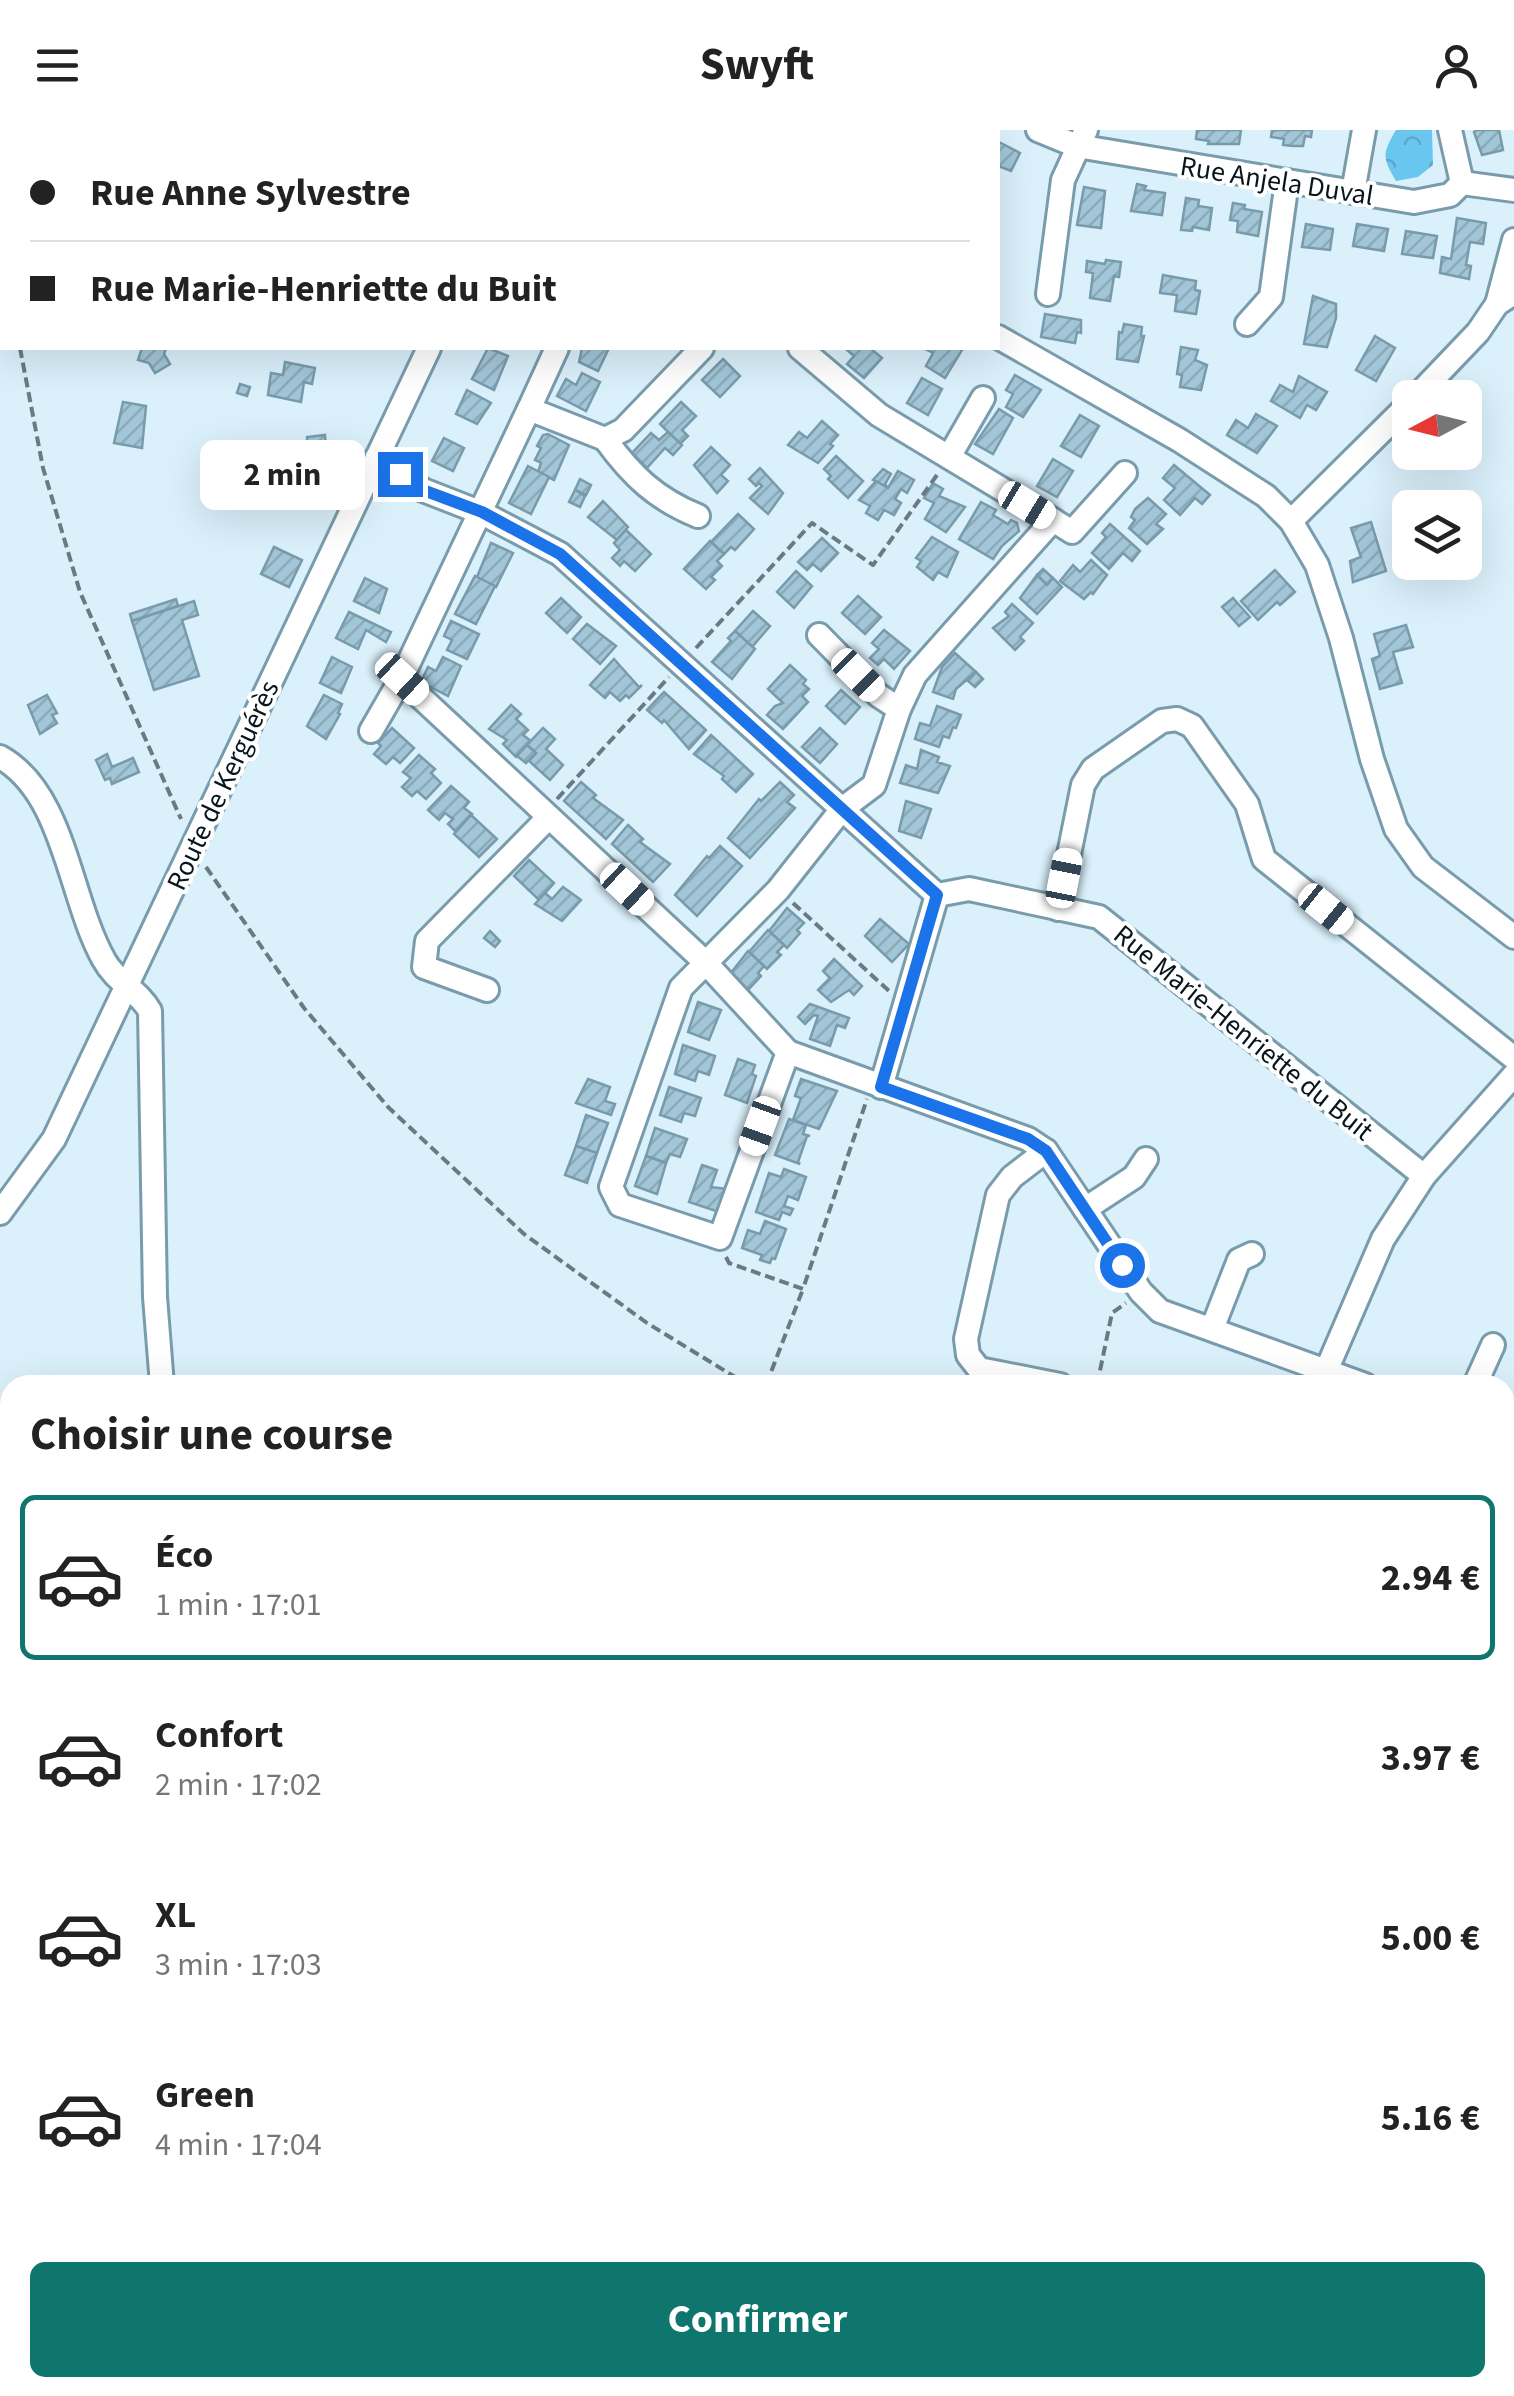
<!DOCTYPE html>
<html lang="fr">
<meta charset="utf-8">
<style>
:root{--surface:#fff;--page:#f6f6f6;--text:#222;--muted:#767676;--line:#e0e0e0;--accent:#0f766e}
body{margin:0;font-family:"Source Sans 3",sans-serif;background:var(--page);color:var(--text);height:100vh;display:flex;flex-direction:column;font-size:38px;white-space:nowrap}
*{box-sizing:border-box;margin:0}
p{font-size:32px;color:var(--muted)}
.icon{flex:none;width:55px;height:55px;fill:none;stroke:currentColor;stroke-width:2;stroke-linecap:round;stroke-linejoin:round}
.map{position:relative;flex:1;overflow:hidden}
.sheet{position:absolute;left:0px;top:1245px;width:1515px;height:1022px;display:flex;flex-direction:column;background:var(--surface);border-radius:30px 30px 0 0;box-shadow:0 10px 40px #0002}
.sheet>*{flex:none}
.banner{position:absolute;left:0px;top:0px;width:1000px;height:220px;box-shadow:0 10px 40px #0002;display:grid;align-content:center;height:220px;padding:0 30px;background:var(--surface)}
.needle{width:65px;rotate:263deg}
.buttons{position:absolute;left:1392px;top:250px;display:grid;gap:20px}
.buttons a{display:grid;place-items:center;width:90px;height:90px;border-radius:15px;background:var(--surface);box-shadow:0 10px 40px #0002;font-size:50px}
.end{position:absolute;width:45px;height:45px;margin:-22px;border:12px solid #1a73e8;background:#fff;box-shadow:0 0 0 5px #fff}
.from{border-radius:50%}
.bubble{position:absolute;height:70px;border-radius:15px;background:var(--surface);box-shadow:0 10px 40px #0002;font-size:32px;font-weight:700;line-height:70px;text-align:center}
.car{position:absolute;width:30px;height:60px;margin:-30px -15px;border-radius:12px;box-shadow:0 0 8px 2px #0007;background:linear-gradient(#fff 24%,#345 0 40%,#fff 0 76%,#345 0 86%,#fff 0)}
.banner b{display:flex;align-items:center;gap:35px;height:95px;font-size:38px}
.banner b+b{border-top:2px solid var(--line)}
.banner i{width:25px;height:25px;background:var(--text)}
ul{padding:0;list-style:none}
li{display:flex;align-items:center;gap:30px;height:165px;margin:0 20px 15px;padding:0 10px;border:5px solid transparent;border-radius:15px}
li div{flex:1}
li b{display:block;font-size:38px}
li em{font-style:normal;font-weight:700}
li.selected{border-color:var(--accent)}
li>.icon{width:90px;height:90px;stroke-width:1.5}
h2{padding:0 30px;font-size:45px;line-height:120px}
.button{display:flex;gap:20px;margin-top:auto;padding:20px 30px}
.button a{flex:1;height:115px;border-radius:15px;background:var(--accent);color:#fff;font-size:40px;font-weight:700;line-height:115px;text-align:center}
header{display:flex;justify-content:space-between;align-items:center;height:130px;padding:0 30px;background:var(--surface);font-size:45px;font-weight:700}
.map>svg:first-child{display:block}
.forest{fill:url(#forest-crowns)}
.building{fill:url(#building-hatch);stroke:#789bac;stroke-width:2.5}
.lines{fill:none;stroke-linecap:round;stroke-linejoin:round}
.minor-casing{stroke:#799cac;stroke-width:28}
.path{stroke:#697a83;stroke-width:4;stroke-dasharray:10 5;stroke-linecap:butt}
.minor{stroke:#fff;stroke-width:22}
.route{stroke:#1a73e8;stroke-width:12}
.labels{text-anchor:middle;stroke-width:8;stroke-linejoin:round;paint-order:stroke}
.street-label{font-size:28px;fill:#08161c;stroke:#fff}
</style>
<header><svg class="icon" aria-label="menu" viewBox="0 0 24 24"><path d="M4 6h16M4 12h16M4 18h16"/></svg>Swyft<svg class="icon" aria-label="person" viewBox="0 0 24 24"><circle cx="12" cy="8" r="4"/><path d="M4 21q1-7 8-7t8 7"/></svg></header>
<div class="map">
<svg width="1514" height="2266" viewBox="0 0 1514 2266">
<defs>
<pattern id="forest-crowns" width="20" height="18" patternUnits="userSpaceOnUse" patternTransform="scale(2.5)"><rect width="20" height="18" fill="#69c6ee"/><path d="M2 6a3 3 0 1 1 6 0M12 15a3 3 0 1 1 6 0" fill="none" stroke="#5aa9cc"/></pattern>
<pattern id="building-hatch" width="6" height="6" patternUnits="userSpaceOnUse" patternTransform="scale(2.5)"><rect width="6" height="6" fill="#a2c6d8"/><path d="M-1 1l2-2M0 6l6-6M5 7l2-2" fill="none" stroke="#8aa9b9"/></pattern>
</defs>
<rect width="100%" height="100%" fill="#daf0fb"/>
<path class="forest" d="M1396,0h36l1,35 -15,12 -22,4c-14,-24 -14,-27 0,-51z"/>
<g class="building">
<polygon points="1197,0 1241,0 1239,14 1208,14 1209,11 1196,9"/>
<polygon points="1272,0 1312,0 1311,7 1305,6 1303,16 1293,16 1283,15 1284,9 1271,7"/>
<polygon points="1477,0 1499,0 1503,20 1482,25 1474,2"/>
<polygon points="999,12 1020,23 1011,41 998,36"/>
<polygon points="1137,54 1146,56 1144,60 1165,63 1162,85 1131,81"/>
<polygon points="1084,57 1105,61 1101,98 1077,95"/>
<polygon points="1186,68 1199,70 1198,76 1212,78 1209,100 1193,97 1192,101 1181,100"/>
<polygon points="1233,73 1245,75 1244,79 1262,82 1258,106 1237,102 1238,91 1230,90"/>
<polygon points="1457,88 1486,93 1483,114 1470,112 1466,135 1471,136 1469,149 1440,143 1442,127 1451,129"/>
<polygon points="1306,94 1333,99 1330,120 1302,117"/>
<polygon points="1357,94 1388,99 1384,121 1353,116"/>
<polygon points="1406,101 1437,106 1433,128 1402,124"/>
<polygon points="1106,130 1121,132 1119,147 1114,146 1110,171 1090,168 1093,143 1086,142 1087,131 1105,134"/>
<polygon points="1163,145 1196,151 1195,160 1200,161 1196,184 1175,181 1177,165 1160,163"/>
<polygon points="1313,166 1336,174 1336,188 1327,217 1304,214"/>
<polygon points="1045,184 1081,190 1081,203 1077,202 1075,213 1041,207"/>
<polygon points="1124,194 1142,197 1141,206 1144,206 1138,232 1117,229 1119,202 1122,203"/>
<polygon points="1375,206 1395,218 1376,251 1356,240"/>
<polygon points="1181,217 1198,220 1195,230 1207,235 1201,260 1180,257 1182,245 1177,244"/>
<polygon points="142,218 166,218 164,224 170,234 155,243 149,233 138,230"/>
<polygon points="488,218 508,226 494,260 472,249"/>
<polygon points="582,218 609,218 598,241 579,232"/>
<polygon points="849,218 870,218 882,228 864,248 847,234 854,226 847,220"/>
<polygon points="923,218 958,218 962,220 945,248 926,236 933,223"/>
<polygon points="723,229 740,246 720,267 702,250"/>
<polygon points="285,232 315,238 312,254 304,252 301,272 268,265 271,243 283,245"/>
<polygon points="582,243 600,252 586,281 557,266 566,249 576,255"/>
<polygon points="1015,245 1041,260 1023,287 1006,277 1013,264 1006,260"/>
<polygon points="1299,246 1327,262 1316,280 1307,275 1300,288 1271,271 1280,255 1293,262"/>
<polygon points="922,248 942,259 928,285 907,273"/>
<polygon points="240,254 250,257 247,266 237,263"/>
<polygon points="467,260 491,273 477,294 456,284"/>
<polygon points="123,272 146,276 142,318 114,313"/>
<polygon points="681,272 696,286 682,300 688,306 680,314 660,294"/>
<polygon points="999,279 1013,288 993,324 975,314"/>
<polygon points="1256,284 1277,296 1257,323 1227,305 1236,290 1248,298"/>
<polygon points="1080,285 1099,296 1081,327 1061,316"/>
<polygon points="822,291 838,305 830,314 833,316 818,333 788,315 799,302 807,308"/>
<polygon points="668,302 682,315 673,325 665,318 647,338 632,323 651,303 659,310"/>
<polygon points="548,304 569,315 554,350 538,342 541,333 535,330 541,318 537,316 543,305"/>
<polygon points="325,305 326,319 330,319 331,326 324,329 325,345 302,345 302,336 310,336 309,330 298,331 297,314 307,313 307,307"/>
<polygon points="444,308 464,318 453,341 432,331"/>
<polygon points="711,317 730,335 721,345 728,351 717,363 694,335"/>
<polygon points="836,326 863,351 848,368 828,349 831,346 824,339"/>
<polygon points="1053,329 1073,341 1057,367 1037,356"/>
<polygon points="1174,335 1210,365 1202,374 1195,368 1180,385 1164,370 1175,358 1163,348"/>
<polygon points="528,336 549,347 531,384 509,373"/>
<polygon points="760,338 783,363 768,384 750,368 762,356 759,353 756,356 749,349"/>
<polygon points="883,339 891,344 885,354 888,358 873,350"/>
<polygon points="898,341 914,350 907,363 901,359 895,369 901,373 894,385 884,380 878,390 866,383 870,376 859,370 876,351 888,358"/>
<polygon points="580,349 591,355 586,365 575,360"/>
<polygon points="933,353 943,359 939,366 965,377 946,402 925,389 934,373 924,368"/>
<polygon points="575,360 585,366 580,377 569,372"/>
<polygon points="1148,368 1166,384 1156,394 1163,399 1147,414 1129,398 1135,390 1131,387 1135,379"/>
<polygon points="603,371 628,397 617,410 588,387"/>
<polygon points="981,372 996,380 993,385 1008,394 1011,390 1017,393 1019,401 1002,416 993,429 959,409"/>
<polygon points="738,384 754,399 735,420 731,417 724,424 711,412"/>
<polygon points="1371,392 1386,441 1353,452 1350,431 1361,427 1351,398"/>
<polygon points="1110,394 1140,421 1132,431 1123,423 1109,439 1092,423 1106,407 1102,403"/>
<polygon points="626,400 651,424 635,441 624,431 620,436 612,428 620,420 614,413"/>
<polygon points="932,407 958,422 947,447 938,442 933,450 917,437 921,431 916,428"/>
<polygon points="822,408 838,423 821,441 813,434 807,440 798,432"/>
<polygon points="710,411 724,424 717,431 722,436 711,447 715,450 706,459 684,439"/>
<polygon points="491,413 513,423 496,457 477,447"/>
<polygon points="274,417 302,430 289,457 261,444"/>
<polygon points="1091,430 1107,445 1093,464 1091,462 1084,469 1060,451 1073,435 1080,442"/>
<polygon points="1043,439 1053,448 1047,455 1037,445"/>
<polygon points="1275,440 1295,462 1280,475 1277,472 1258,490 1241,471"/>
<polygon points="796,441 812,456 794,478 777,462"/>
<polygon points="1037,445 1047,455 1053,448 1062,457 1037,484 1020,468"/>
<polygon points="475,446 495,456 476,494 455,484"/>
<polygon points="365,448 387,459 379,483 354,471"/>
<polygon points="858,466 881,487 865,504 842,483"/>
<polygon points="561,468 581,487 567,503 546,483"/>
<polygon points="1233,468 1250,487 1239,496 1222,477"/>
<polygon points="176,469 178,476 132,491 130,484"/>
<polygon points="194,471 198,485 182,490 199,546 154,560 132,491"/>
<polygon points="1012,474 1033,493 1020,507 1024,511 1015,520 993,498 1009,486 1005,482"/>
<polygon points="753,481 770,496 752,517 735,501"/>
<polygon points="349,482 391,502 386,512 366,500 358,519 336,508"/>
<polygon points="451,491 479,504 467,529 447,520 452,510 444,506"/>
<polygon points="587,494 616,516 600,534 573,509"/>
<polygon points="1406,495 1413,517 1393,522 1402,553 1380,559 1372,529 1380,526 1374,504"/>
<polygon points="884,500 910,521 894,539 884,529 878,535 870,528 879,519 872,513"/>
<polygon points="735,501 755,519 732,549 712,532 731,511 728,508"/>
<polygon points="955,523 976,542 956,559 953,569 933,562 942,537"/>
<polygon points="332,527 352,537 341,563 320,553"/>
<polygon points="443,527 461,536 448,566 421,552 428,537 436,541"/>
<polygon points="614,529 639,557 642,555 629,568 626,565 620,571 610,562 605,568 590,555"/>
<polygon points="790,535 806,550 803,554 809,559 802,566 808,572 783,599 767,585 775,576 783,573 768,559"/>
<polygon points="976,542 983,549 975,557 968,551"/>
<polygon points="841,560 860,577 845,594 826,576"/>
<polygon points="664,562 706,600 689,619 664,590 662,593 647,580"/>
<polygon points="47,565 57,583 52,585 57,593 40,604 28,575"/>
<polygon points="324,565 342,574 338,583 340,584 326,609 307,596"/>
<polygon points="511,575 521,584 516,589 528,600 523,605 531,611 516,627 503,614 507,610 489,599"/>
<polygon points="937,576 961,585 956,598 953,597 949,608 943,606 939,617 915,609 920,593 930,596"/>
<polygon points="392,598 414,618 400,633 393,627 386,634 374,624 381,616 378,613"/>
<polygon points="543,598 555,609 546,619 563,635 550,650 529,631 536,623 527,615"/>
<polygon points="820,598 837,614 820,633 802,617"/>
<polygon points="711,605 753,644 736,662 722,649 724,646 694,624"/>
<polygon points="527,615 536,623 526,633 517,626"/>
<polygon points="921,620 939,627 937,632 950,636 938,663 900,653 906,635 917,639"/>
<polygon points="107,624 112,637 133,628 139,642 112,654 110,648 105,650 96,630"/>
<polygon points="419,625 435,639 431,643 441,653 426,669 417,661 412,666 402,657 411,648 403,642"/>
<polygon points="581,652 596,665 593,668 623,690 606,709 564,671"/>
<polygon points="780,652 794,665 787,672 795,678 750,728 728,708 759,669 761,671"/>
<polygon points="451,656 469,672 464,678 472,684 456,702 448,694 453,689 445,683 439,690 428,680"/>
<polygon points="906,671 931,679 921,708 899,701"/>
<polygon points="471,685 497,709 479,727 454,704"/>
<polygon points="628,695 643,709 640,712 670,734 653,752 612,714"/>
<polygon points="720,716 742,736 697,786 675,765 707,726 709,728"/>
<polygon points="529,730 554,753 539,770 514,746"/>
<polygon points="563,757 581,770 562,791 535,774 545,763 552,769"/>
<polygon points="787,778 804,793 797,800 800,803 787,818 769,801"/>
<polygon points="880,789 909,814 892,832 865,806"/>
<polygon points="768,800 784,815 777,822 781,825 767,839 749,822"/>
<polygon points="490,801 500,811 495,817 484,808"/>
<polygon points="748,821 764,836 758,843 761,846 748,860 730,844"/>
<polygon points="834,829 862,856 854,865 849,860 831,872 818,860 830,848 823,841"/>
<polygon points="698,872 721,880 709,910 688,902"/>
<polygon points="810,874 849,888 845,898 837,895 830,916 810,909 818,886 814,885 805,894 798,887"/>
<polygon points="683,915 715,926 709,945 698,941 695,951 675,944"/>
<polygon points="738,929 755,935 752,944 756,946 747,973 725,965"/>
<polygon points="588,949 610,957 605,971 615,974 611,985 576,973"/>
<polygon points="801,949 837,961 819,999 793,990 801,968 795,966"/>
<polygon points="669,957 701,968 695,986 684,983 681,992 660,985"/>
<polygon points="586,985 608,993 597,1023 576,1016"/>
<polygon points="789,989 806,995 803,1004 810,1006 807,1006 798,1032 800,1034 775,1025"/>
<polygon points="655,998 687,1009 680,1027 670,1024 666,1033 646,1026"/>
<polygon points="576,1016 597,1023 587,1053 565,1045"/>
<polygon points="646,1026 666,1033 657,1064 635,1056"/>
<polygon points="702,1035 717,1040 711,1057 727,1059 719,1082 689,1072"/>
<polygon points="784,1039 806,1047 798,1070 788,1066 784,1076 793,1079 790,1085 782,1082 779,1090 756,1082 769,1043 781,1047"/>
<polygon points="765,1091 786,1099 775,1129 772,1128 770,1133 760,1130 762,1125 742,1118 748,1100 760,1104"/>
<polygon points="1505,2226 1514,2227 1514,2245 1505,2244"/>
<polygon points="713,2258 715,2266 689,2266 687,2259"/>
<polygon points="742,2258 774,2258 774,2266 741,2266"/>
<polygon points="774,2258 848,2259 848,2266 774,2266"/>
</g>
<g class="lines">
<g class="minor-casing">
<g id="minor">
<polyline points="737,0 739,2"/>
<polyline points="1038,0 1077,16 1414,72 1450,65 1462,53"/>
<polyline points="1450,0 1462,53"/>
<polyline points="538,2 540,0"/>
<polyline points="865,2 866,0"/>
<polyline points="1462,53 1514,60"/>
<polyline points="1353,62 1364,0"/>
<polyline points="1048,164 1063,50 1086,0"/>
<polyline points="1497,174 1514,110"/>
<polyline points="1247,194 1271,167 1287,51"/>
<polyline points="998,207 1179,310 1266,366 1291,391 1317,435 1341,508 1372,629 1396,699 1423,737 1514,807"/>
<polyline points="1415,268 1478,202 1497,174 1514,163"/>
<polyline points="529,279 557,218"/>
<path d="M605,309c27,37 51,60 93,77"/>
<polyline points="377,327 423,360 482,383 560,424 937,765 881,957"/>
<polyline points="949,327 983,268"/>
<polyline points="1053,390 1072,402 1125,343"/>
<polyline points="1291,391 1410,273"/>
<polyline points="819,505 878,565 899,579"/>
<polyline points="401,549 705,832 788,922 1028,1009 1046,1021 1141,1162 1160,1181 1365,1255"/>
<polyline points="371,601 401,549 529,279 605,309 623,300 702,218"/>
<path d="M0,627c65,36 69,141 104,203 11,21 35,31 46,51l5,286 7,88"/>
<polyline points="937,765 969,759 1099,787 1424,1046"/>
<polyline points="1058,779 1083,655 1093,639 1162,591 1177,589 1192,596 1247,674 1264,729 1514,928"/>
<polyline points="487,860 424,837 427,811 549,687"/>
<polyline points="788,922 720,1108 620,1075 611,1057 681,858 778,760 842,679 874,655 899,579 915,545 1053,390 879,285 800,218"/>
<polyline points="1046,1021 1012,1047 998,1065 966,1209 968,1225 979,1239 1060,1255"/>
<polyline points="1085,1079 1134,1047 1146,1029"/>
<polyline points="0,1083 54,1009 429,218"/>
<polyline points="1212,1199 1239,1130 1252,1124"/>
<polyline points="1320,1255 1383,1109 1424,1046 1514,945"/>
<polyline points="1475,1255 1493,1215"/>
<polyline points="1505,1311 1514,1314"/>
<polyline points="1505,2155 1514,2147"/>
<polyline points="0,2183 10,2190"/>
<polyline points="95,2258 102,2266"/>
<polyline points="723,2258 728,2266"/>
<polyline points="1380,2266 1390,2258"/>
</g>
</g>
<g class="path">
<polyline points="0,51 2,74"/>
<polyline points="20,218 43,338 80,462 181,689"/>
<polyline points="696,518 812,393 873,435 937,345"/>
<polyline points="557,669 669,547"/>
<polyline points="206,737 304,878 388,977 524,1104 647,1193 748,1255"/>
<polyline points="793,773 889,861"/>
<polyline points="726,1127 729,1133 803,1159 867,969"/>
<polyline points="766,1255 803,1159"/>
<polyline points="1097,1255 1112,1183 1126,1173"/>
<polyline points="1505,1437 1514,1437"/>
</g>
<use href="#minor" class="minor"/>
</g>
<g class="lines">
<polyline class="route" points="400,344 423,360 482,382 560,424 937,765 881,957 1028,1009 1046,1021 1122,1135"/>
</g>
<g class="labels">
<g class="street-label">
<text transform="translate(1277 50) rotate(9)" y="10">Rue Anjela Duval</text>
<text transform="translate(222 655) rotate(-65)" y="10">Route de Kerguérès</text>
<text transform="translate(1244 902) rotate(39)" y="10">Rue Marie-Henriette du Buit</text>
</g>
</g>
</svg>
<div class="buttons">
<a><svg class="needle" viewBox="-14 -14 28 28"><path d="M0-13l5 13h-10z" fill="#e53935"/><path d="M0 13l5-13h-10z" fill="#767676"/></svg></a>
<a><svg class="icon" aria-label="layers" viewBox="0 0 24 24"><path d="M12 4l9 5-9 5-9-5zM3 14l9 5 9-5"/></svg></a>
</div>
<i class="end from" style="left:1122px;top:1135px"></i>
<i class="end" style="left:400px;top:344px"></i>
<div class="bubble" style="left:200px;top:310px;width:165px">2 min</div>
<i class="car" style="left:1027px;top:375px;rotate:121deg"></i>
<i class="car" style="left:858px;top:545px;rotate:135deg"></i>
<i class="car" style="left:402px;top:549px;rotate:133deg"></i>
<i class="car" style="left:1064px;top:748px;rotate:11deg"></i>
<i class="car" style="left:627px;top:759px;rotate:133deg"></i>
<i class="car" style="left:1326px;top:779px;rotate:129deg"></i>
<i class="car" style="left:760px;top:996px;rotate:200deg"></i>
<div class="banner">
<b><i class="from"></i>Rue Anne Sylvestre</b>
<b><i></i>Rue Marie-Henriette du Buit</b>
</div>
<section class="sheet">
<h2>Choisir une course</h2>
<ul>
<li class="selected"><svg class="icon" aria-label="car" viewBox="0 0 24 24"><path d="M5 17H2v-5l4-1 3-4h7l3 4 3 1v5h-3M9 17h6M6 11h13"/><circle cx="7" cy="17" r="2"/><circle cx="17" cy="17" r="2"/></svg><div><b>Éco</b><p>1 min · 17:01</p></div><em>2.94 €</em></li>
<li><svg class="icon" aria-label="car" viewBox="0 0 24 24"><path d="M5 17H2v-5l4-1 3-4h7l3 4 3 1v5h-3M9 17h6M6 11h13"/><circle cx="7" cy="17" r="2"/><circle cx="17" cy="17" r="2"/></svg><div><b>Confort</b><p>2 min · 17:02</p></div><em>3.97 €</em></li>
<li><svg class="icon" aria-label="car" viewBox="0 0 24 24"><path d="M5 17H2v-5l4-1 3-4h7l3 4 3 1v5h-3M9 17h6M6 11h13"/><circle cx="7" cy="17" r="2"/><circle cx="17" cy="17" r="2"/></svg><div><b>XL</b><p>3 min · 17:03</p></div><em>5.00 €</em></li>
<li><svg class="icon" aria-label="car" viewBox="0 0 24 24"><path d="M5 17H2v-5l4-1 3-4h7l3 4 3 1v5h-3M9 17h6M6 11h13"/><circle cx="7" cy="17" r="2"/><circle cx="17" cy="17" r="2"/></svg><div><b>Green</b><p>4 min · 17:04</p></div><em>5.16 €</em></li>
</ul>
<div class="button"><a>Confirmer</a></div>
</section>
</div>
